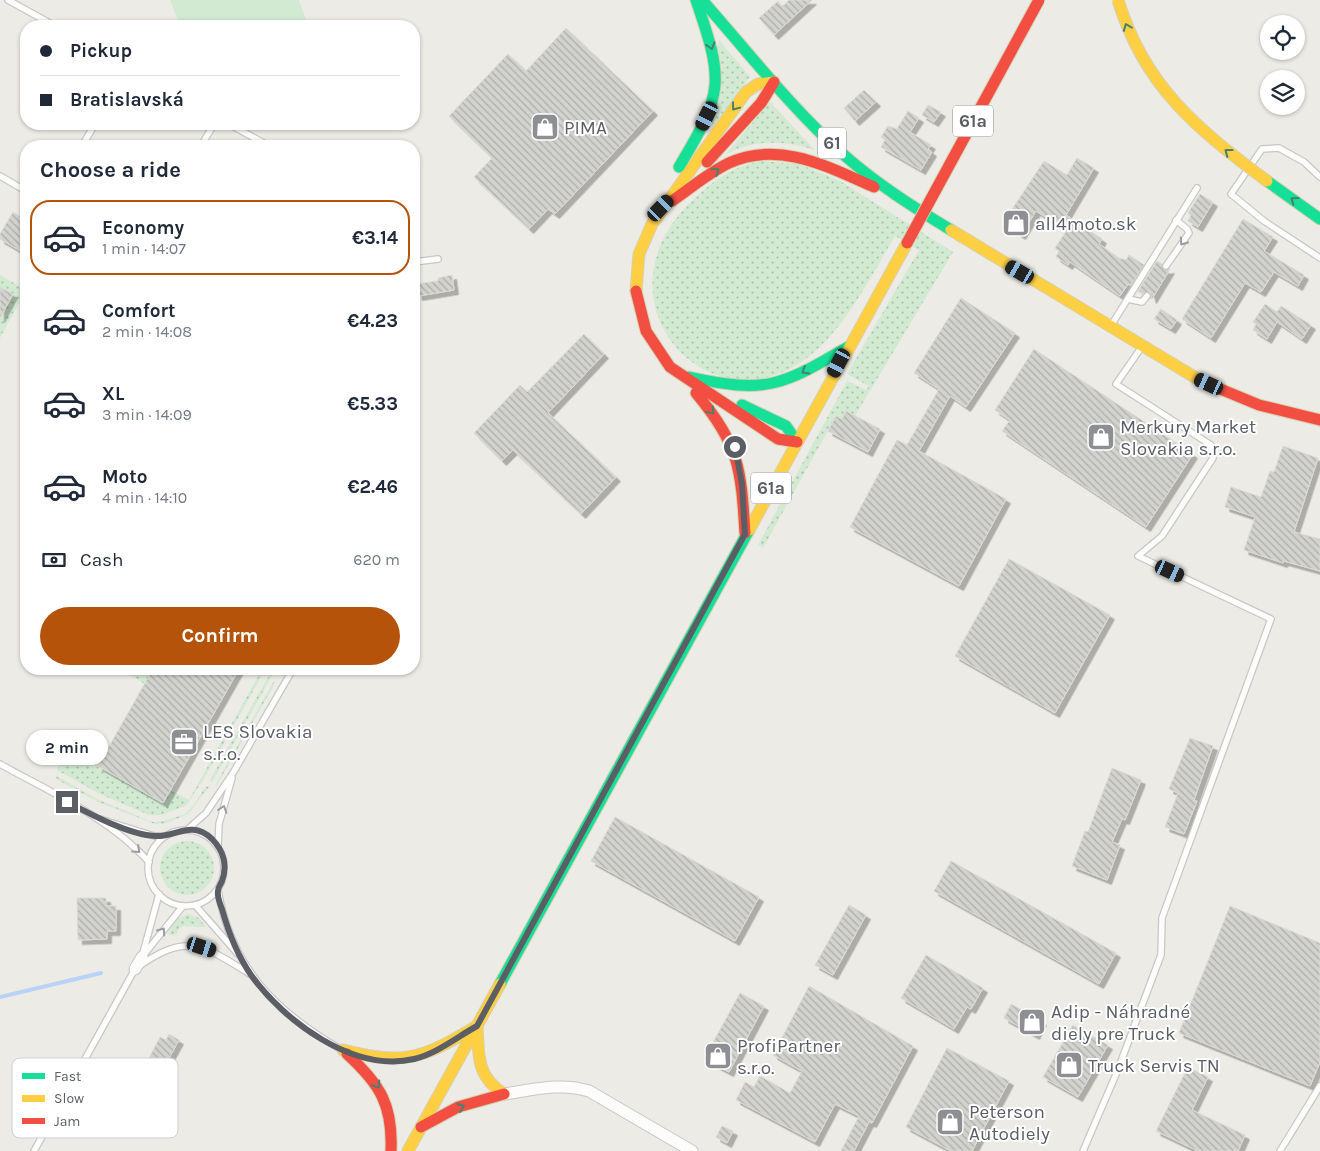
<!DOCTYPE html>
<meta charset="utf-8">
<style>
:root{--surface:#fff;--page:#f6f6f7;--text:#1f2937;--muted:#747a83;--line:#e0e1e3;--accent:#b45309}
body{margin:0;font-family:Karla,sans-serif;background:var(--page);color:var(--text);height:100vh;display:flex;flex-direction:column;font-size:19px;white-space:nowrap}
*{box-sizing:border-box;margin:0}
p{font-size:16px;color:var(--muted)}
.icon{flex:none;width:28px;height:28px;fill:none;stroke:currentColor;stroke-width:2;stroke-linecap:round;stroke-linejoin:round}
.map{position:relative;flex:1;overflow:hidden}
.sheet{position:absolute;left:20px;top:140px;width:400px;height:535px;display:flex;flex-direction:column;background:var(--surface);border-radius:20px;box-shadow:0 1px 4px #0004}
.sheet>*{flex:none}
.guide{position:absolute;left:20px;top:20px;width:400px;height:110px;border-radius:20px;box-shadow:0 1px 4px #0004;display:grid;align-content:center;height:110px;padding:0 20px;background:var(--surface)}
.tools{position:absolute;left:1260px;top:15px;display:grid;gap:10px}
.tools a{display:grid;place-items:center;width:45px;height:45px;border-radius:50%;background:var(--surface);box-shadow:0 1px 4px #0004;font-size:25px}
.end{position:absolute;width:22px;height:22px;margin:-11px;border:6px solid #5b5e65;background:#fff;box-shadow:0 0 0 2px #fff}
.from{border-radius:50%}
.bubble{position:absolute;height:35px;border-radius:18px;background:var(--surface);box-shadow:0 1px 4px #0004;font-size:16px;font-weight:700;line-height:35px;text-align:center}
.car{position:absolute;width:15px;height:30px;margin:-15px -8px;border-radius:6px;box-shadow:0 0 4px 1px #0007;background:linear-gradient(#222 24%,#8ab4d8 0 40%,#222 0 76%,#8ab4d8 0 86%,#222 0)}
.guide b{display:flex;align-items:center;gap:18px;height:48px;font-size:19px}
.guide b+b{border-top:1px solid var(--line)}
.guide i{width:12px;height:12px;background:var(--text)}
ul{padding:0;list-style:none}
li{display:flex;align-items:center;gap:15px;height:75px;margin:0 10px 8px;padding:0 10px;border:2px solid transparent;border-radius:20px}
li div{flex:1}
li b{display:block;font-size:19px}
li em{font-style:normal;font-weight:700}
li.selected{border-color:var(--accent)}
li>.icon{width:45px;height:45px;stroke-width:1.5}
h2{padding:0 20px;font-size:22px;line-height:60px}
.pay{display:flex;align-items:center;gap:12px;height:55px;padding:0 20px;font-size:19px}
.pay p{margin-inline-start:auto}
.primary-button{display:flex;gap:10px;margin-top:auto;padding:10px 20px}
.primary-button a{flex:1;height:58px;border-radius:30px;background:var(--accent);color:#fff;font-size:20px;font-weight:700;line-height:58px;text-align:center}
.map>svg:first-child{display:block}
.grass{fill:url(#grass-dots)}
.pitch{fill:#d2ead2}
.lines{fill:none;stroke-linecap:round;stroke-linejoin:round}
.stream{stroke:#b9d3f7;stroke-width:4}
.building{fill:url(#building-back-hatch);stroke:#dcdad4;filter:url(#shadow)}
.lane-casing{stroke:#c8c7c7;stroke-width:8}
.street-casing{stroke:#c8c7c7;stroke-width:13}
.fast-casing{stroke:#d7d1b1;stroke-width:13}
.slow-casing{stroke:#d7d1b1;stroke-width:13}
.jam-casing{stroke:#d7d1b1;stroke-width:13}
.lane{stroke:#fcfcfb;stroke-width:5.5}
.street{stroke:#fcfcfb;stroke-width:11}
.fast{stroke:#16e098;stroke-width:11}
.slow{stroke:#ffcf43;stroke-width:11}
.jam{stroke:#f24e42;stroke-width:11}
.slow-bridge-casing{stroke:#d7d1b1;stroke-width:13;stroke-linecap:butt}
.jam-bridge-casing{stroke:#d7d1b1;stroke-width:13;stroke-linecap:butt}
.slow-bridge{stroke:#ffcf43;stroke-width:11}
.jam-bridge{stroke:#f24e42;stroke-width:11}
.oneway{stroke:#4a7e72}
.oneway2{stroke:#9b9da1}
.route{stroke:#5b5e65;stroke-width:6}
.labels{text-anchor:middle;stroke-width:4;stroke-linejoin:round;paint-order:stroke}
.shield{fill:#fff;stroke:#8c8e93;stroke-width:1}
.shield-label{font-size:18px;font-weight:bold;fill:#5b5e65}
.poi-label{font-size:19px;fill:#5b5e65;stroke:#fff;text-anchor:start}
.key{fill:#fff;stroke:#cecfd1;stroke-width:1}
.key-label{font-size:14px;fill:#5b5e65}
</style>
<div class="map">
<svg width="1320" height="1151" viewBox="0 0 1320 1151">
<defs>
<pattern id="grass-dots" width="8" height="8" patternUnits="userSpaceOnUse" patternTransform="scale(1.25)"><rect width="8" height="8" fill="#d2ead2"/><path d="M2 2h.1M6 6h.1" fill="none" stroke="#adc1ae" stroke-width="1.8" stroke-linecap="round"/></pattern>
<pattern id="building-back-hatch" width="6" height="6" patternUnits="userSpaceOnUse" patternTransform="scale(1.25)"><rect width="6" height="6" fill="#d2d2ce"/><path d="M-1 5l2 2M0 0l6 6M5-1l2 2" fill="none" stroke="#adaeab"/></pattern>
<filter id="shadow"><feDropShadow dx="4.5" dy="4.5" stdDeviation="0" flood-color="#0004"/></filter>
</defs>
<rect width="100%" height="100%" fill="#ecebe5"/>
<g class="grass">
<polygon points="719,40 750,77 712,128"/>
<path d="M770,102l45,48c-29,-10 -63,-11 -90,5z"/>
<path d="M760,161l39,3 41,17 113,71 -98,164 -9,-5 -4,8 -6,-3 -73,132 -5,-3 89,-164 19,9 3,-4 -22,-12 72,-124 -24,-14c-24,40 -52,97 -91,124 -100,71 -214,-64 -111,-160 22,-21 37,-32 67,-39z"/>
<polygon points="0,275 26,290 0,338 0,318 13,294 0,287"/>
<polygon points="120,669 137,669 149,676 145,684"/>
<polygon points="265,670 206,775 187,805 162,815 149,815 100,794 57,770 73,739 83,735 108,749 99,766 163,802 170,790 189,800 260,673"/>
<polygon points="271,672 273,674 212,782 210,780"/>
<polygon points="275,679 273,687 217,785 216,784"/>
<polygon points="56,776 99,800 152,822 164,821 185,814 194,805 206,786 209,787 188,814 167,823 155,824 98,802 56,779"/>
<circle cx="187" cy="868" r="27"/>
<polygon points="188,914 199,918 206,927 184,926 179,928 177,934 170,935 168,933 177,919"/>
</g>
<polygon class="pitch" points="170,0 299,0 308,26 180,26"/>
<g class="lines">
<polyline class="stream" points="0,997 101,973"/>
</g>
<g class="building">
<polygon points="789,0 812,0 774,35 759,18 778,1 782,7"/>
<polygon points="566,28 653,111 555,214 548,209 529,229 474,177 492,158 449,116 508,54 526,71"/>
<polygon points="864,90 876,102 855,121 844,108"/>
<polygon points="928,105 941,112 934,122 922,115"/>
<polygon points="908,111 919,118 910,132 931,145 928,149 932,152 921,170 881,147 885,140 881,137 888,126 897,129"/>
<polygon points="1077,158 1094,168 1066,215 1102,239 1099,244 1119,258 1126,260 1129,255 1144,265 1130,286 1128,284 1120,296 1070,262 1068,265 1056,257 1059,251 1055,248 1067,230 1036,211 1021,235 1003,223 1044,161 1067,175"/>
<polygon points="1200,194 1213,202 1198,227 1188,221 1191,215 1188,213"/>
<polygon points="13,212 26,220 26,254 0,239 0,234"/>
<polygon points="1243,219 1273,237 1264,251 1304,275 1298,286 1274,272 1261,292 1245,283 1211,338 1182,319"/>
<polygon points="1157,261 1162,264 1164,270 1170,269 1152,299 1150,292 1143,294 1138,291"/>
<polygon points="452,275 454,290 418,296 416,284 438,281 438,278"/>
<polygon points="0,287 13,294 0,318"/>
<polygon points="961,298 1015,333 966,407 950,396 919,451 1006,499 959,586 850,527 897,440 907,445 939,389 914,373"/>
<polygon points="1265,304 1277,312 1281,306 1311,325 1302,339 1277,322 1267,339 1253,330 1256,324 1253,322"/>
<polygon points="1161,309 1177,320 1171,329 1154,319"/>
<polygon points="584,334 604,354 548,413 616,477 581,514 513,450 502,461 474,433 520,385 527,392"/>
<polygon points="1034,349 1193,454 1146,527 1002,431 1010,420 995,410"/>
<polygon points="846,411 880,429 868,452 828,431 836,416 842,419"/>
<polygon points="1283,446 1318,458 1294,532 1320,539 1320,571 1284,561 1283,563 1244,550 1255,517 1225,507 1231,487 1261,497 1270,471 1274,472"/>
<polygon points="1009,559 1110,615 1055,713 955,656"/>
<polygon points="153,669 239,669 163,803 98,766"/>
<polygon points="1190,738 1213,746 1194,800 1197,801 1184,834 1165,827 1178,793 1169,789"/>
<polygon points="1112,768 1141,780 1125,820 1122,819 1112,842 1120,845 1107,880 1072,866 1085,831 1088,832"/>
<polygon points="615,817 759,897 735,941 591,861"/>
<polygon points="951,861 1116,953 1099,984 934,891"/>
<polygon points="77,898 106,898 106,906 116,906 116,931 107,931 107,939 78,940"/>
<polygon points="849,905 866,915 833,975 815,965"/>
<polygon points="1230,906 1320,943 1320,1062 1310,1086 1179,1033"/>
<polygon points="926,955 983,988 971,1009 967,1007 954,1029 901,998"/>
<polygon points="809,986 913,1046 872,1123 869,1122 854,1151 841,1151 859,1116 835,1104 815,1142 736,1100 745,1082 754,1087 760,1076 790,1093 802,1071 773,1055"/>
<polygon points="740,993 764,1006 729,1072 704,1059"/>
<polygon points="1011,1004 1042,1021 1035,1035 1004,1018"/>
<polygon points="1073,1025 1108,1045 1078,1097 1043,1077"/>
<polygon points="169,1034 179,1040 164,1067 149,1058 160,1037 166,1040"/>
<polygon points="947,1048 1009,1081 972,1151 951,1151 906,1127"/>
<polygon points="1188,1067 1208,1077 1192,1110 1245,1135 1238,1151 1198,1151 1156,1131"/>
<polygon points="722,1126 733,1131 727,1143 716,1137"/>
</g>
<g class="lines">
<g class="lane-casing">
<g id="lane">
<polyline points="8,0 55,26"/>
<polyline points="229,124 269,146"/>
<polyline points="82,146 95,124"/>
<polyline points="201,146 214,124"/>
<polyline points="0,176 26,191"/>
<polyline points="1320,177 1304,162 1279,148 1262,149 1231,194 1264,221 1320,258"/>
<polyline points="414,262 438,259"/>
<polyline points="1166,266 1189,233 1187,229 1176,220"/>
<polyline points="1128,299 1142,302 1147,296"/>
<polyline points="1112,324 1197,188"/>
<path d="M0,764c50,28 110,54 149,98"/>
<polyline points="100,819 154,836 165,836"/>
<polyline points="188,829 206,813 233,773 293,669"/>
<circle cx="186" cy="868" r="38"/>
<polyline points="218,846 219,824 232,778"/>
<path d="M218,890c13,78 58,122 124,160"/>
<polyline points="195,905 238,954"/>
<polyline points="143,953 159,894"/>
<polyline points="142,957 183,906"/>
<path d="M34,1151l101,-182c51,-37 67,-25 115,5"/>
<polyline points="1083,1151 1117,1072 1161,955 1162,918 1271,619 1138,556 1162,536 1213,458 1211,445 1116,384 1141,348"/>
<polyline points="1280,1151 1320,1086"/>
</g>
</g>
<g class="street-casing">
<g id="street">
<polyline points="135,969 142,957"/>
<path d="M504,1094c28,-4 57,-12 85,-3l103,60"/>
</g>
</g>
<g class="fast-casing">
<g id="fast">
<path d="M702,0c46,52 90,109 142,155 33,29 69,52 107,75"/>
<path d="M679,167c45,-75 45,-85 17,-167"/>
<polyline points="1267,181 1320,219"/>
<path d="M689,377c78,17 92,9 159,-30"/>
<polyline points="742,405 786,426 797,442"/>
<polyline points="500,984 749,530"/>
</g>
</g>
<g class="slow-casing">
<g id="slow">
<polyline points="951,230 1201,381"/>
<polyline points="636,291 639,254 652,224 746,92 758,84 774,82"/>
<polyline points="749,530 907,243"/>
<path d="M477,1026c2,30 -1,50 27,68"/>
<path d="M343,1050c63,16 80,8 134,-24"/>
<polyline points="408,1151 500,984"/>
</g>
</g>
<g class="jam-casing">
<g id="jam">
<polyline points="707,162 761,103 774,82"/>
<path d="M672,201c19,-13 36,-28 57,-38 50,-23 99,4 145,24"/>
<polyline points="636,291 646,331 670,367 778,439 797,442"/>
<polyline points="1201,381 1259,405 1320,420"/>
<path d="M696,393c43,52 45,74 49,140"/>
<path d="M347,1054c33,30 46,51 44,97"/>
<polyline points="421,1127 458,1107 504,1094"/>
</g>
</g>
<use href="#lane" class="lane"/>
<use href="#street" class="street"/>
<use href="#fast" class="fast"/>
<use href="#slow" class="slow"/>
<use href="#jam" class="jam"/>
<g class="slow-bridge-casing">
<path id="slow-bridge" d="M1118,0c26,86 79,129 149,181"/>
</g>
<g class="jam-bridge-casing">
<polyline id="jam-bridge" points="907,243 1039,0"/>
</g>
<use href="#slow-bridge" class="slow-bridge"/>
<use href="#jam-bridge" class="jam-bridge"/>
</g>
<defs><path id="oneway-chevron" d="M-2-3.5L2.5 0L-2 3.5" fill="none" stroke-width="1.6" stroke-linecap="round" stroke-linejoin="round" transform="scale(1.25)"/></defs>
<g class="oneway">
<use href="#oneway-chevron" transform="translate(1127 27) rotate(-111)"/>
<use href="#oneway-chevron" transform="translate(711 46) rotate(73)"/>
<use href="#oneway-chevron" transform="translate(735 107) rotate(127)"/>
<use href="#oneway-chevron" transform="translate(1228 152) rotate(-143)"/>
<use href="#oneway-chevron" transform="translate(716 171) rotate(-34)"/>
<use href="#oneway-chevron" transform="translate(1294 200) rotate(-144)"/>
<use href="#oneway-chevron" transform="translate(805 371) rotate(149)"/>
<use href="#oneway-chevron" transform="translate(711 411) rotate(50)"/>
<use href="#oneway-chevron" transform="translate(377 1085) rotate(56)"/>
<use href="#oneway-chevron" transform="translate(461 1107) rotate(-20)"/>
</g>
<g class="oneway2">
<use href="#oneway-chevron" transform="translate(1183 242) rotate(125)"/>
<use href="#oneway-chevron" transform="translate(223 809) rotate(-72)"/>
<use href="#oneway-chevron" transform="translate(137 850) rotate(42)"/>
<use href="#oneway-chevron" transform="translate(162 931) rotate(-55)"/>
</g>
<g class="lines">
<path class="route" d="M67,802c23,12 62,33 88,34 20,2 36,-17 57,3 11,11 16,26 10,42 -1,3 -4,6 -4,10 -1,5 2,13 4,18 6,22 16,47 29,66 33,46 102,98 163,84 22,-5 43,-22 63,-33l268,-492 -3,-50 -7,-37"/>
</g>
<defs>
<g id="shop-square" transform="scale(1.4375)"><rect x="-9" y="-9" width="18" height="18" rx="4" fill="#8e8f92" stroke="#fff"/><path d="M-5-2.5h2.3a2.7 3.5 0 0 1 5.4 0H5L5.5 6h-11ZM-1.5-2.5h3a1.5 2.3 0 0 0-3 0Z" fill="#fff"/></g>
<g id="office-square" transform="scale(1.4375)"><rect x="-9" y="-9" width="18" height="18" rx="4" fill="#8e8f92" stroke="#fff"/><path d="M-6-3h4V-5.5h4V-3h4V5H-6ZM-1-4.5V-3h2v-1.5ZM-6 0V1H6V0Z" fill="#fff"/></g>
</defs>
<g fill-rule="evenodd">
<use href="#shop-square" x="545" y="127"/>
<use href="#shop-square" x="1016" y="223"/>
<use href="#shop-square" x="1101" y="437"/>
<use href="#office-square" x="184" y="742"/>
<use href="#shop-square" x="1032" y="1022"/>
<use href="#shop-square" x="718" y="1056"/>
<use href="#shop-square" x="1069" y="1065"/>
<use href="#shop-square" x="950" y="1122"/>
</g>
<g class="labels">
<g class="shield">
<rect x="953" y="105.5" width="40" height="31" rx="4"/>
<rect x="818" y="127.5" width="28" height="31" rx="4"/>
<rect x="751" y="472.5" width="40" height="31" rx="4"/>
</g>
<g class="shield-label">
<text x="973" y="127">61a</text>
<text x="832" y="149">61</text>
<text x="771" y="494">61a</text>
</g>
<g class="poi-label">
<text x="564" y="134">PIMA</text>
<text x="1035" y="230">all4moto.sk</text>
<text x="1120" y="433">Merkury Market<tspan x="1120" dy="22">Slovakia s.r.o.</tspan></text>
<text x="203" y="738">LES Slovakia<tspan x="203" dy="22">s.r.o.</tspan></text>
<text x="1051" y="1018">Adip - Náhradné<tspan x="1051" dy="22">diely pre Truck</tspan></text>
<text x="737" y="1052">ProfiPartner<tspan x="737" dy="22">s.r.o.</tspan></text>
<text x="1088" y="1072">Truck Servis TN</text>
<text x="969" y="1118">Peterson<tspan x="969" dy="22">Autodiely</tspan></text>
</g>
</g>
<rect x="12" y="1058" width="166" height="80" rx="8" class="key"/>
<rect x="22" y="1073" width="23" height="6" fill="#16e098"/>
<rect x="22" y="1095" width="23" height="7" fill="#ffcf43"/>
<rect x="22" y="1118" width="23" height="6" fill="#f24e42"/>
<g class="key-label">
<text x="54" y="1081">Fast</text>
<text x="54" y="1103">Slow</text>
<text x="54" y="1126">Jam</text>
</g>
</svg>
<div class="tools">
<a><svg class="icon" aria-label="locate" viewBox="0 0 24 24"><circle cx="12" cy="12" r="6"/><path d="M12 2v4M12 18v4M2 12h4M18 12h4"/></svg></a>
<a><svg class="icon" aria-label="layers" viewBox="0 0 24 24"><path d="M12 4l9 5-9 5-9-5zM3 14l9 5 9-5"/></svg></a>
</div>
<i class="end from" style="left:735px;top:447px"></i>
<i class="end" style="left:67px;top:802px"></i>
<div class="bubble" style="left:26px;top:730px;width:82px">2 min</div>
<i class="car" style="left:707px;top:116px;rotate:206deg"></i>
<i class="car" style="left:661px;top:208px;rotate:44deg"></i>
<i class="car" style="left:1020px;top:272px;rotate:300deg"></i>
<i class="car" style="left:839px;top:363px;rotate:208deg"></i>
<i class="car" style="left:1209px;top:384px;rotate:295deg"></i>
<i class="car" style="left:1170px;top:571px;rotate:115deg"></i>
<i class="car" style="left:202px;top:947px;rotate:108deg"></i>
<div class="guide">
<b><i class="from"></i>Pickup</b>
<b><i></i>Bratislavská</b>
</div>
<section class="sheet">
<h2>Choose a ride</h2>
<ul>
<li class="selected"><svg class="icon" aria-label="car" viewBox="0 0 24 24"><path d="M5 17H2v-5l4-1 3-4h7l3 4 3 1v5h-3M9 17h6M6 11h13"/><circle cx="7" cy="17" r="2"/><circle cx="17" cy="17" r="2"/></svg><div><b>Economy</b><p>1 min · 14:07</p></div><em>€3.14</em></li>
<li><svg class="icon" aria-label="car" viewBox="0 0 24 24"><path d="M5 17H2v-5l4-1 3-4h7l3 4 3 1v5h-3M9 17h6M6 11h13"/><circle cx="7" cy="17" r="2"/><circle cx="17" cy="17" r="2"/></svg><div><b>Comfort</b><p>2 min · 14:08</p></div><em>€4.23</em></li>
<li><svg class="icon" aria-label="car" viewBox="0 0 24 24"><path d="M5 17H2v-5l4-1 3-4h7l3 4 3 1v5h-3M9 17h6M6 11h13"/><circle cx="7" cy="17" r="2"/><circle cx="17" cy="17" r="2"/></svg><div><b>XL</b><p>3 min · 14:09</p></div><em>€5.33</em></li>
<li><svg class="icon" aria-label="car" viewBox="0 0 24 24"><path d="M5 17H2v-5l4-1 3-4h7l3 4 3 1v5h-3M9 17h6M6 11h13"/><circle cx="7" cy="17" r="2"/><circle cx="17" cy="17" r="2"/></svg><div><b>Moto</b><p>4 min · 14:10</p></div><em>€2.46</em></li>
</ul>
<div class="pay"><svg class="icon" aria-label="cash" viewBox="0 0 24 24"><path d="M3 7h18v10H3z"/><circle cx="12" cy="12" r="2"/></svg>Cash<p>620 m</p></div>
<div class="primary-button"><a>Confirm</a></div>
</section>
</div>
